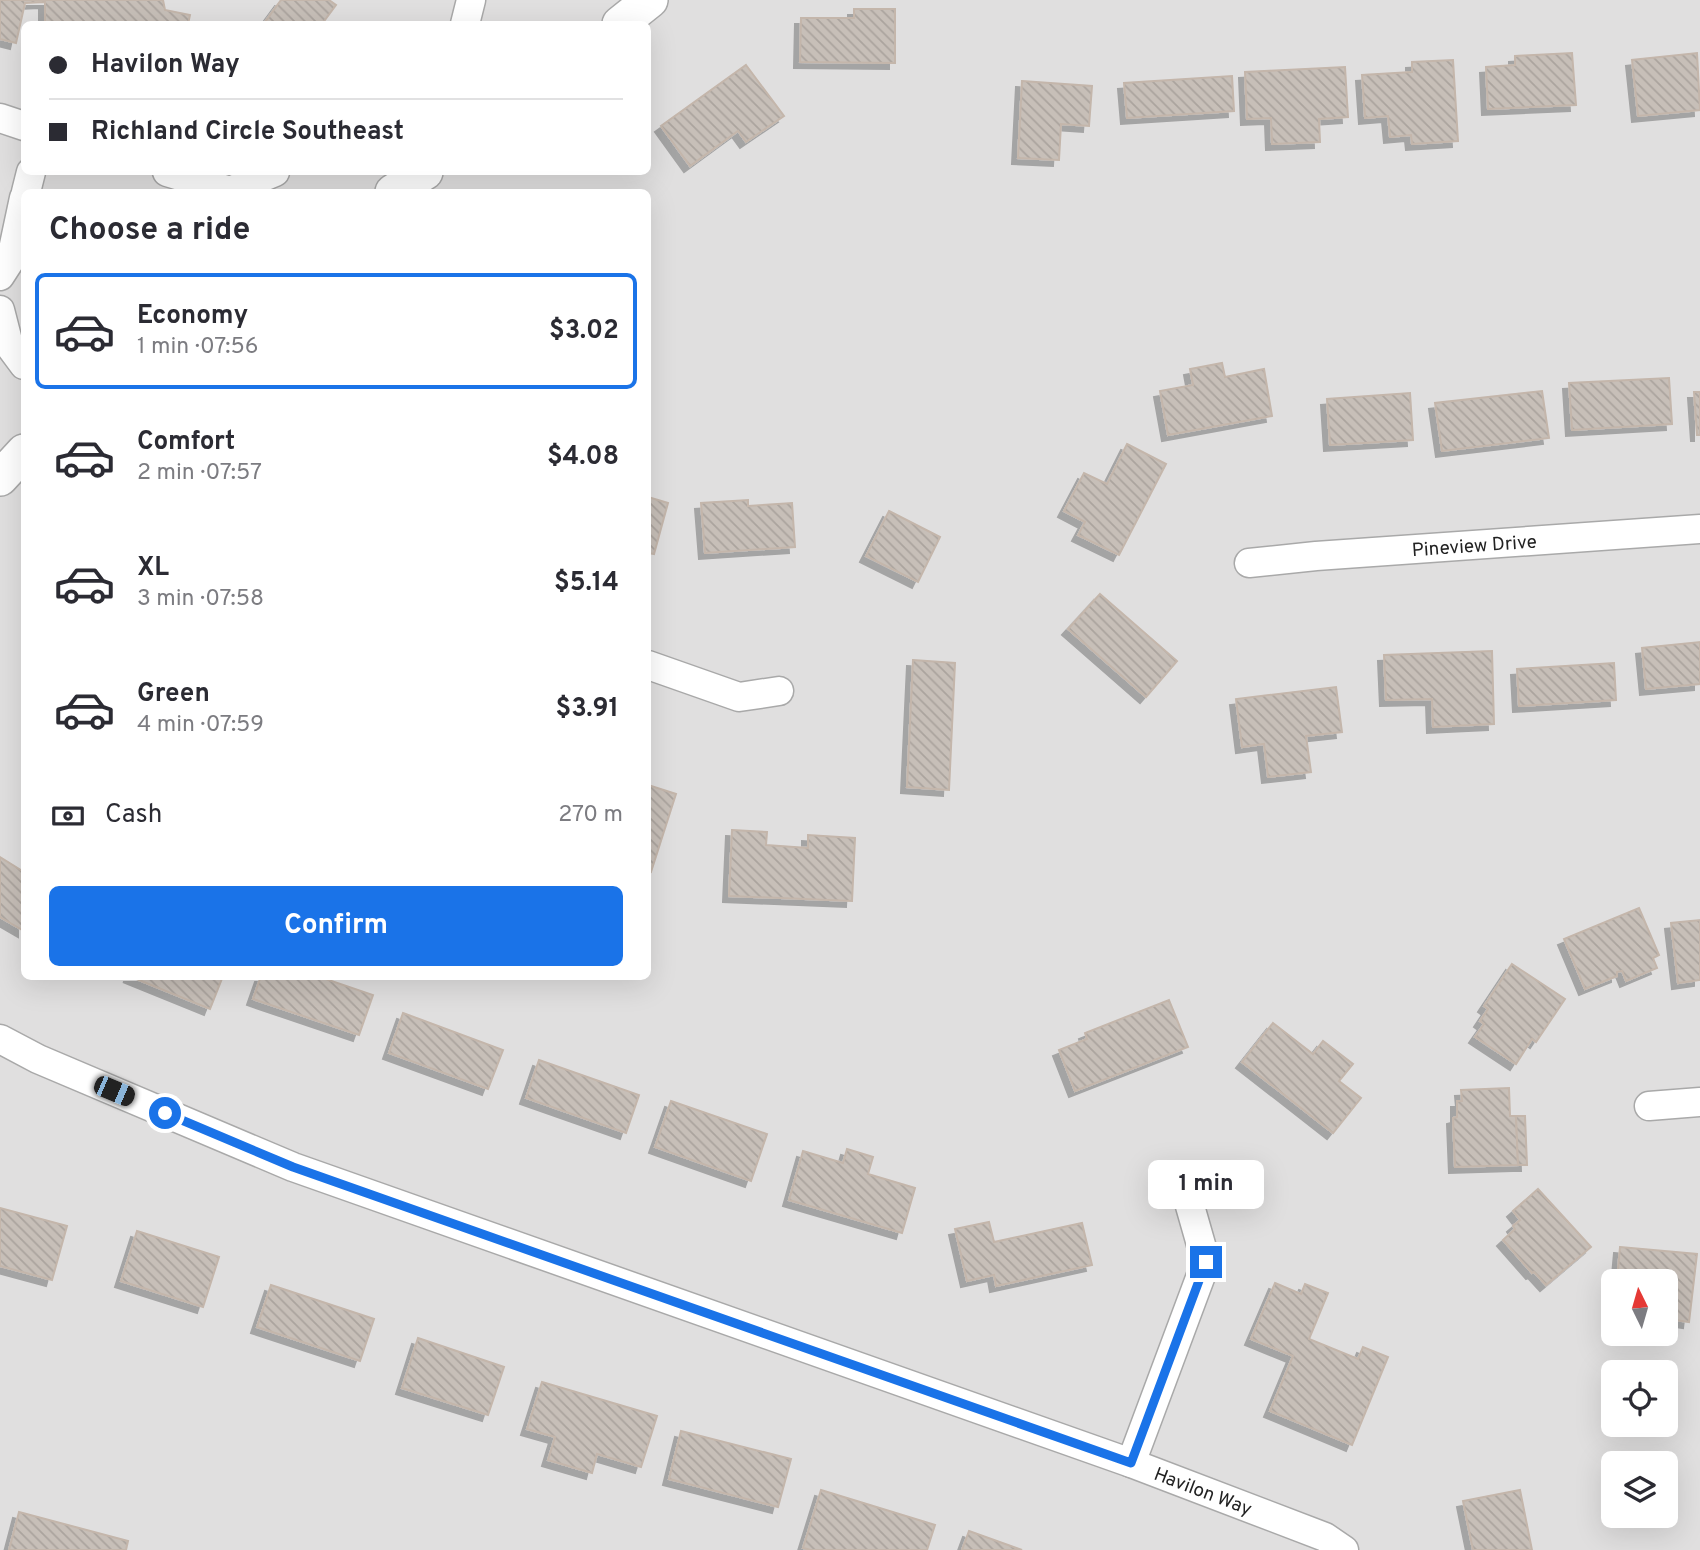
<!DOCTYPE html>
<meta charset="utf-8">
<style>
:root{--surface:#fff;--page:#f2f2f3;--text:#2b2b33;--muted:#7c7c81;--line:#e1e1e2;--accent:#1a73e8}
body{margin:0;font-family:Overpass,sans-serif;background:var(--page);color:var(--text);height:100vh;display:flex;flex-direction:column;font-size:26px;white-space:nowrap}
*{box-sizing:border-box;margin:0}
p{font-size:23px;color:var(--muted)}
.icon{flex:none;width:38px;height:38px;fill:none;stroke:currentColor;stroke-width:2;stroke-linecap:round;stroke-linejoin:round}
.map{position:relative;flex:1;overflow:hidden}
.details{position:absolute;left:21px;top:189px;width:630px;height:791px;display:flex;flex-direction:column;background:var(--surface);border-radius:10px;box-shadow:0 7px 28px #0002}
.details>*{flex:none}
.banner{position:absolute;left:21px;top:21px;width:630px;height:154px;border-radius:10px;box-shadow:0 7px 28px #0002;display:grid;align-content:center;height:154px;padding:0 28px;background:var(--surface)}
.needle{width:46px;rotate:355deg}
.controls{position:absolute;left:1601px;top:1269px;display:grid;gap:14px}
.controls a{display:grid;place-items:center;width:77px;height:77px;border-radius:10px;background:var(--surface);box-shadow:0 7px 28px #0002;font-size:35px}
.end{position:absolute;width:32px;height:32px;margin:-16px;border:9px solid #1a73e8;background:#fff;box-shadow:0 0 0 4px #fff}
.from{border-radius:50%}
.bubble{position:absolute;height:49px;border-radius:10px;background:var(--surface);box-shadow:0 7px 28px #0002;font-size:23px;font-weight:700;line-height:49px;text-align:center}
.car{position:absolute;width:21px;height:42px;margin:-21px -10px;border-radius:9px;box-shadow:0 0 5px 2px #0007;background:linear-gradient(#222 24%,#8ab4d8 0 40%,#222 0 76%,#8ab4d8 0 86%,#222 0)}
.banner b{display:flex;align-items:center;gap:24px;height:66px;font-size:26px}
.banner b+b{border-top:2px solid var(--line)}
.banner i{width:18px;height:18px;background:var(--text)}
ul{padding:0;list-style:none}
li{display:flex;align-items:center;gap:21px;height:116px;margin:0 14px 10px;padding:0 14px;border:4px solid transparent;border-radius:10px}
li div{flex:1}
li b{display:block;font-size:26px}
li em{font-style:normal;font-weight:700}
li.current{border-color:var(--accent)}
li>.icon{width:63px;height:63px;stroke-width:1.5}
h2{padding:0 28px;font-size:32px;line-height:84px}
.pay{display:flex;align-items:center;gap:18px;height:77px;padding:0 28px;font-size:26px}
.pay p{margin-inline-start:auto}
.cta{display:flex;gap:14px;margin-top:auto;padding:14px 28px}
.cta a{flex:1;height:80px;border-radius:10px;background:var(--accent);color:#fff;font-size:28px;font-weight:700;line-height:80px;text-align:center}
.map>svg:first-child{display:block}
.residential{fill:#e0dfdf;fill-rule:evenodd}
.building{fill:url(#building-back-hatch);stroke:#c4b6ab;stroke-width:2;filter:url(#shadow)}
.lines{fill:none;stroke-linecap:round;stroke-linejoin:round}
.minor-casing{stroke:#a9a9a9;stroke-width:31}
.tertiary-casing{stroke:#a9a9a9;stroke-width:38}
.minor{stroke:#fff;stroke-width:28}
.tertiary{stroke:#fff;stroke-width:35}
.route{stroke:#1a73e8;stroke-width:9}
.labels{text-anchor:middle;stroke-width:5;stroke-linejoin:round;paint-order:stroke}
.street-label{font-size:19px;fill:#222;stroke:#fff}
</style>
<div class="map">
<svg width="1700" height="1550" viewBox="0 0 1700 1550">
<defs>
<pattern id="building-back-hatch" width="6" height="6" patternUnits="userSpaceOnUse" patternTransform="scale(1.75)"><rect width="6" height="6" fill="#c7bfb8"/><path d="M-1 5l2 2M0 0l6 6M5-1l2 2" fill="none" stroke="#aba49e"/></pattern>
<filter id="shadow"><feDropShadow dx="-6" dy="6" stdDeviation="0" flood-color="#0004"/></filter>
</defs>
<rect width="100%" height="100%" fill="#f2efe9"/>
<path class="residential" d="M0,0h1700v1550h-1700zM24,24h624v148h-624zM24,192h624v784h-624zM1614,1281h52v53h-52zM1614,1372h52v52h-52zM1614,1463h52v53h-52z"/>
<g class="building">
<polygon points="0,0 163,0 165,10 190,15 188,24 45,24 45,2 25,3 16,43 0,39"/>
<polygon points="281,0 329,0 336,5 322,24 267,24 265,22"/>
<polygon points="854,9 895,9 895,63 800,62 801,18 854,18"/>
<polygon points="1572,53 1576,105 1488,109 1486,67 1515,65 1515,56"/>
<polygon points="1697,53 1700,110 1638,116 1632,60"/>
<polygon points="1453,60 1458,141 1412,144 1411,135 1390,137 1388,116 1365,118 1362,75 1412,72 1412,62"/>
<polygon points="746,65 784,116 746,142 738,131 690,166 661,126"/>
<polygon points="1345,67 1348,117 1319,119 1320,142 1272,144 1271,118 1247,119 1245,72"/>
<polygon points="1232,76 1234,111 1127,118 1124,83"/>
<polygon points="1022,81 1092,86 1089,126 1061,124 1059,160 1018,158"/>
<polygon points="1222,363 1225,377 1264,369 1272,416 1168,435 1160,391 1193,385 1190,369"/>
<polygon points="1669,378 1672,424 1572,430 1569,383"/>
<polygon points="1542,391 1549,438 1442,451 1435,403"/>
<polygon points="1694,392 1700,392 1700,435 1697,435"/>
<polygon points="1410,393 1413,440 1330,445 1327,399"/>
<polygon points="1127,444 1166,464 1119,555 1078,535 1085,522 1064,511 1084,473 1107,484"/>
<polygon points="648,497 668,503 654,554 648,553"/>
<polygon points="748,500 748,506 792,503 795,547 705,553 701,503"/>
<polygon points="889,511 940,537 918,582 866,556"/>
<polygon points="1100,594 1177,661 1146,697 1068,629"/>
<polygon points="1700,642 1700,684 1646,689 1642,648"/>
<polygon points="1492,651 1494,724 1433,727 1432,699 1386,700 1384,655"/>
<polygon points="913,660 955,663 949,790 907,787"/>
<polygon points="1614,663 1616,700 1519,706 1517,669"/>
<polygon points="1336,687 1342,732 1306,736 1311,772 1268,777 1264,744 1242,747 1236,699"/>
<polygon points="648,785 676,794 651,872 648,871"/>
<polygon points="732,830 767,832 766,845 808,848 808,835 855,838 852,901 729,896"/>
<polygon points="0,857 24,872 24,931 0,917"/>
<polygon points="1639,908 1659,955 1653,958 1657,968 1626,981 1622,971 1617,972 1617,976 1585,989 1564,939"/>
<polygon points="1700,920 1700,980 1678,983 1671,923"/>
<polygon points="1512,964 1565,999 1536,1042 1532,1039 1516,1064 1475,1037 1484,1024 1480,1021 1488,1009 1484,1006"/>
<polygon points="129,976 223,976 210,1009"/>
<polygon points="261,976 317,976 373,995 359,1035 253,999"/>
<polygon points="1169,1000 1188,1047 1075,1091 1059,1050 1087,1039 1085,1033"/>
<polygon points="403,1013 503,1050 488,1089 389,1053"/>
<polygon points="1273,1023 1313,1054 1323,1041 1353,1064 1339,1081 1361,1098 1333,1133 1242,1062"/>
<polygon points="539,1060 639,1095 626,1133 526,1098"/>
<polygon points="1509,1088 1510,1116 1516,1116 1518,1165 1455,1167 1453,1118 1457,1117 1457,1101 1462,1101 1461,1090"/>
<polygon points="671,1101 767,1134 751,1181 655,1147"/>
<polygon points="1516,1116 1525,1116 1527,1165 1518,1165"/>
<polygon points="847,1149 873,1157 868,1174 915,1188 902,1233 789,1200 803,1151 843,1163"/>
<polygon points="1538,1189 1591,1247 1546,1285 1534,1272 1532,1273 1503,1240 1515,1229 1513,1226 1520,1220 1513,1211"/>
<polygon points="0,1208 67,1226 52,1280 0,1266"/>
<polygon points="989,1222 994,1242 1082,1223 1092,1265 996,1286 994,1275 967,1281 955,1229"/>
<polygon points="137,1231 219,1257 203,1307 121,1281"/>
<polygon points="1620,1247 1697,1254 1689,1322 1668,1319 1669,1314 1666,1313 1666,1281 1617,1281"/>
<polygon points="1275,1283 1301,1294 1305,1284 1328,1293 1309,1339 1358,1359 1363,1347 1388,1357 1352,1445 1270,1411 1293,1356 1251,1339"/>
<polygon points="271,1285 374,1319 360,1361 257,1327"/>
<polygon points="418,1338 504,1367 488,1415 402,1388"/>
<polygon points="542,1382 657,1416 641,1467 597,1454 592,1473 548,1460 555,1437 527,1429"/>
<polygon points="681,1431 791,1459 778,1507 669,1479"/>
<polygon points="821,1490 935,1525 927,1550 811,1550 803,1548"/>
<polygon points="1520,1490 1532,1550 1473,1550 1463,1501"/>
<polygon points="19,1512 128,1541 126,1550 9,1550"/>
<polygon points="969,1531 1022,1550 962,1550"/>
</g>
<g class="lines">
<g class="minor-casing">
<g id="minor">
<polyline points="465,24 471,0"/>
<polyline points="0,118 24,126"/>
<polyline points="167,172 230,191 275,172"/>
<polyline points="26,192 31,172"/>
<polyline points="0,276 11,259 24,198"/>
<polyline points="0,310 9,345 24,365"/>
<path id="s1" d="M1249,563l67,-7 384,-27"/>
<polyline points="648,665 739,697 779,691"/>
<path id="s2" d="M0,1039l38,20 255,108 838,296 194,74 19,13"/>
<polyline points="1649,1106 1700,1102"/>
<polyline points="1131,1463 1206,1262 1186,1192"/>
</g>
</g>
<g class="tertiary-casing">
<g id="tertiary">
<polyline points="620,24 650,0"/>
<polyline points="393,192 425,172"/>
<polyline points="0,478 24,452"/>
</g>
</g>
<use href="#minor" class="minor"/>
<use href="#tertiary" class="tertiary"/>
</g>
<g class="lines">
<polyline class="route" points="165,1113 293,1167 1131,1463 1206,1262"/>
</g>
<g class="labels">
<g class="street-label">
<text dy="7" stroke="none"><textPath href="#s1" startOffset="226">Pineview Drive</textPath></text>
<text dy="7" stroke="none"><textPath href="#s2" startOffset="1286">Havilon Way</textPath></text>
</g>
</g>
</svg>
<div class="controls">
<a><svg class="needle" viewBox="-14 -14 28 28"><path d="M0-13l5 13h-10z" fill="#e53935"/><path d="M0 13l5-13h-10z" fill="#7c7c81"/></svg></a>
<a><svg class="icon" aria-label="locate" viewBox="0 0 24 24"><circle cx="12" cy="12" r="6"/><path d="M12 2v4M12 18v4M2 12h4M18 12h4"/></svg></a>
<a><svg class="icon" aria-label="layers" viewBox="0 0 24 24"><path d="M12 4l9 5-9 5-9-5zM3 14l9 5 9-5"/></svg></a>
</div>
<i class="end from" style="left:165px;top:1113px"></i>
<i class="end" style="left:1206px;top:1262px"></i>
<div class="bubble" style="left:1148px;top:1160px;width:116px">1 min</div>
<i class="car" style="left:114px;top:1091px;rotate:113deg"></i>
<div class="banner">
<b><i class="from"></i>Havilon Way</b>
<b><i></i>Richland Circle Southeast</b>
</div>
<section class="details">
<h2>Choose a ride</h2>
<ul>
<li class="current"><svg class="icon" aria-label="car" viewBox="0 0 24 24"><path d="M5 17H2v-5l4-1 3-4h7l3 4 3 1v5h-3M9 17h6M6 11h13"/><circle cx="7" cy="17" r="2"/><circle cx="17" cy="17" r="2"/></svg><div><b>Economy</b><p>1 min · 07:56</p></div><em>$3.02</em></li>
<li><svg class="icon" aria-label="car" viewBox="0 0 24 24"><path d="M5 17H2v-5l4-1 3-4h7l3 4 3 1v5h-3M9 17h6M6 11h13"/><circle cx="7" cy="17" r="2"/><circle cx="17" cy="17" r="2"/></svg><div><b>Comfort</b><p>2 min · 07:57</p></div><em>$4.08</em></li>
<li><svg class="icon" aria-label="car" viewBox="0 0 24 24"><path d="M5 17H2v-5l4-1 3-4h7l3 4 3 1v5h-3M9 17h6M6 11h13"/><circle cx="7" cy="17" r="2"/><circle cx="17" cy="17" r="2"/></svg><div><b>XL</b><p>3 min · 07:58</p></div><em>$5.14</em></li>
<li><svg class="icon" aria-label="car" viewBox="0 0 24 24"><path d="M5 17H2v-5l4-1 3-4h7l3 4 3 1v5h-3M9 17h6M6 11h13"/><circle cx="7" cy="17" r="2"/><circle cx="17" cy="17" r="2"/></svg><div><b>Green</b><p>4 min · 07:59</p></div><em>$3.91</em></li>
</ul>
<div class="pay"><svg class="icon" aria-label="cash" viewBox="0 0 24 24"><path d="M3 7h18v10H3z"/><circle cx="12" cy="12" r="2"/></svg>Cash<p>270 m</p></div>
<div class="cta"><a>Confirm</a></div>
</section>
</div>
